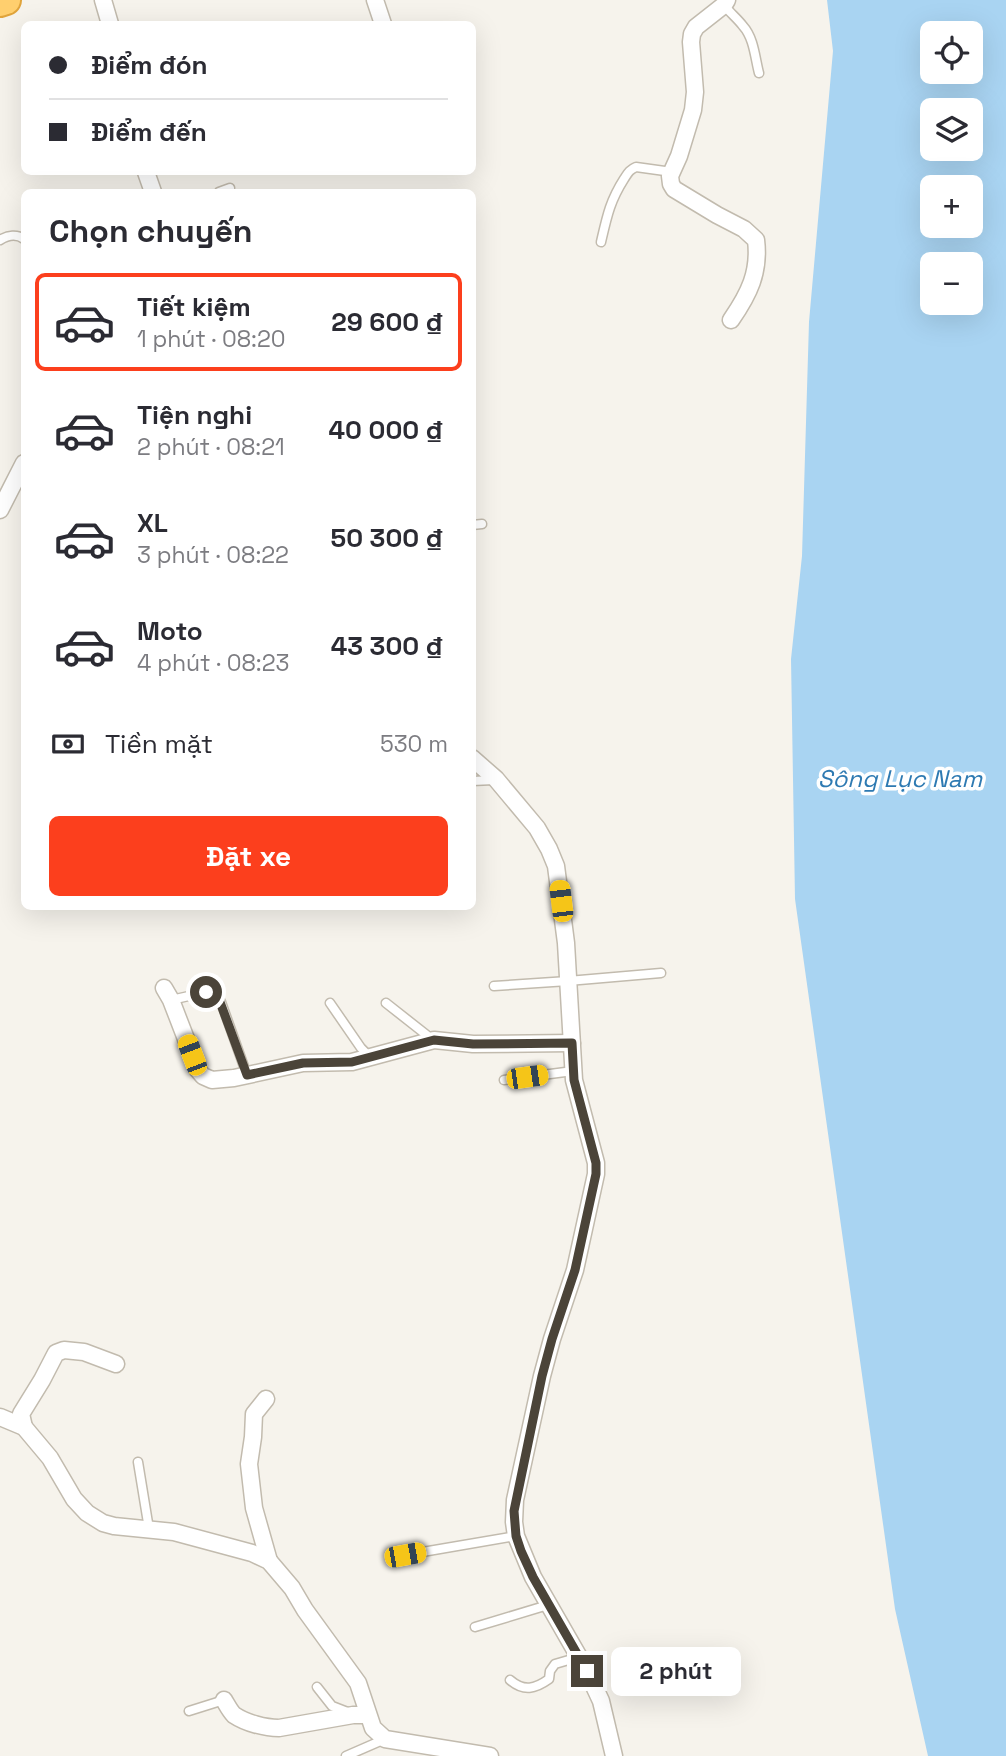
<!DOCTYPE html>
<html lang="vi">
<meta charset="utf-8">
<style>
:root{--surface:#fff;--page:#f7f7f7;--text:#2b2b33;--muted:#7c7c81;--line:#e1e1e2;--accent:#fc3f1d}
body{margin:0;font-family:"Space Grotesk",sans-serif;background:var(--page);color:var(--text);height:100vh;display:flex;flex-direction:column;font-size:26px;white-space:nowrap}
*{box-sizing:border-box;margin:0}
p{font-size:23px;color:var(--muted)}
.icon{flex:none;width:38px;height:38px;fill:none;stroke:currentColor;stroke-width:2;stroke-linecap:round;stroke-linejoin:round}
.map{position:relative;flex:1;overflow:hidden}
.sheet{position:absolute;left:21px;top:189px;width:455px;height:721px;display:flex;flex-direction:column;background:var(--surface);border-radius:10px;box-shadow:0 7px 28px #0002}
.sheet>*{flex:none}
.hud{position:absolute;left:21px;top:21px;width:455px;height:154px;border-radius:10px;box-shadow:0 7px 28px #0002;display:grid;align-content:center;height:154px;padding:0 28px;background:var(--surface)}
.tools{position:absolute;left:920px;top:21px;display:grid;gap:14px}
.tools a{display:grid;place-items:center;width:63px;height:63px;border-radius:10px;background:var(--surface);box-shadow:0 7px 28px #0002;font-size:35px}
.end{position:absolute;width:32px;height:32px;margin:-16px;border:9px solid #4b4439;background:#fff;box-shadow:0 0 0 4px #fff}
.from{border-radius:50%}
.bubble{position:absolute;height:49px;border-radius:10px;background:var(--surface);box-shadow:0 7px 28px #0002;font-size:23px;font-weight:700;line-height:49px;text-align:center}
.car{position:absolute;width:21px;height:42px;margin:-21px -10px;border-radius:9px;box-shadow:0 0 5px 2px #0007;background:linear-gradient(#f5c518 24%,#345 0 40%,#f5c518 0 76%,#345 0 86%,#f5c518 0)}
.hud b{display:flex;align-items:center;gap:24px;height:66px;font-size:26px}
.hud b+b{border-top:2px solid var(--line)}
.hud i{width:18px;height:18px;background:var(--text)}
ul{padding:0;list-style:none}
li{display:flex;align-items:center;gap:21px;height:98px;margin:0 14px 10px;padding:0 14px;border:4px solid transparent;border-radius:10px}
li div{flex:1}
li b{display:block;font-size:26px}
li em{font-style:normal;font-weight:700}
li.selected{border-color:var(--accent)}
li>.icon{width:63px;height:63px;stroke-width:1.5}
h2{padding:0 28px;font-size:32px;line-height:84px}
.pay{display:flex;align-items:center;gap:18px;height:77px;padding:0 28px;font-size:26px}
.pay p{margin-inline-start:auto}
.action{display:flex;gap:14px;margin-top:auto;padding:14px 28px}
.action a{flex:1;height:80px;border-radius:10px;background:var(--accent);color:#fff;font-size:28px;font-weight:700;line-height:80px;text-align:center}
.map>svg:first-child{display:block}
.water{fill:#a9d4f2;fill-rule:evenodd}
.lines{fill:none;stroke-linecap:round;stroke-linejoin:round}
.lane-casing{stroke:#c2bbae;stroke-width:11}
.street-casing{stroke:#c2bbae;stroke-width:19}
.highway-casing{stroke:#e0a43c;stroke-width:32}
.lane{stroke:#fff;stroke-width:8}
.street{stroke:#fff;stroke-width:16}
.highway{stroke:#ffcf6e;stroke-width:28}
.route{stroke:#4b4439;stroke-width:9}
.labels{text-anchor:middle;stroke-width:7;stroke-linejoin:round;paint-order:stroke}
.water-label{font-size:24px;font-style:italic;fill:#2e7ab2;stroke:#fff}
</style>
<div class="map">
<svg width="1006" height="1756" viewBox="0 0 1006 1756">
<rect width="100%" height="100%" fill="#f6f3ec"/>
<path class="water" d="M827,0h179v1756h-78l-33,-147 -100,-710 -4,-240 11,-103 7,-234 24,-271zM933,33h38v39h-38zM933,110h38v39h-38zM933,187h38v39h-38zM933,264h38v39h-38z"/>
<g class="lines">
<g class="lane-casing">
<g id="lane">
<path d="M724,5c6,8 13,13 19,21 11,12 12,32 16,47"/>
<polyline points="219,192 230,188"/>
<path d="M0,240c8,-5 17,-6 24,-1"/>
<path d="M601,242c6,-26 9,-41 23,-63 4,-6 5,-9 12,-12l36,5"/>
<polyline points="472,525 482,524"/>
<polyline points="472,781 494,780"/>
<polyline points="494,986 568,981 661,973"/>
<polyline points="171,1000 211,991 216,995 221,1002 247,1075"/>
<polyline points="330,1003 361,1048 370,1057"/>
<polyline points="386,1003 433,1040"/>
<polyline points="504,1080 573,1071"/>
<polyline points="138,1462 149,1529"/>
<polyline points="405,1555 516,1536"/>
<polyline points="475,1627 548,1605"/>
<path d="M510,1680c14,12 25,9 39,-1l1,-8 5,-7 24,-7"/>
<polyline points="317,1687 332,1706 350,1713"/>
<polyline points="189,1711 224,1700"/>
<polyline points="346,1756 385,1739"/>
</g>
</g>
<g class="street-casing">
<g id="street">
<polyline points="103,0 110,24"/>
<polyline points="375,0 383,24"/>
<path d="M727,0l-3,5 -28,22 -4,7 -1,8 4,50 -2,18 -14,46 -9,20 1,8 3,5 43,26 27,14 12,11c4,32 -7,54 -25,80"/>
<polyline points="146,172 153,192"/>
<polyline points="0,510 24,463"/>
<polyline points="472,758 496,779 537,828 549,849 556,866 566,943 574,1080 596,1163 596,1174 575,1270 552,1339 542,1376 515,1500 514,1522 516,1536 533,1577 587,1671 601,1701 614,1756"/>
<polyline points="164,988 171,1000 198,1070 203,1076 212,1080 234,1078 303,1063 352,1062 434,1040 473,1044 572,1043"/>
<polyline points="266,1399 254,1414 253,1437 249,1464 254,1508 269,1561"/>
<polyline points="0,1417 24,1427 50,1458 74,1499 87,1513 103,1523 114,1526 174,1532 252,1553 269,1561 292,1588 305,1610 358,1683 373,1728 385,1739 490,1756"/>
<polyline points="24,1427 21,1414 42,1380 56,1353 64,1350 84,1352 116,1364"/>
<path d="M224,1700c3,5 6,11 10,15 12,8 31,13 45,13l74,-13h15"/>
</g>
</g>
<g class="highway-casing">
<polyline id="highway" points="0,2 6,0"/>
</g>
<use href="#lane" class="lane"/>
<use href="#street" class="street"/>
<use href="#highway" class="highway"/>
</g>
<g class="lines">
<polyline class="route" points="206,992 211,991 216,995 220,1002 247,1075 303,1063 352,1062 434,1040 473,1044 572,1043 574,1080 596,1163 596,1174 575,1270 552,1339 542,1376 514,1511 516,1536 521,1551 533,1577 587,1671"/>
</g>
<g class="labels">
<g class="water-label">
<text x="900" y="787">Sông Lục Nam</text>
</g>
</g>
</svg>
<div class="tools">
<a><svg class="icon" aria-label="locate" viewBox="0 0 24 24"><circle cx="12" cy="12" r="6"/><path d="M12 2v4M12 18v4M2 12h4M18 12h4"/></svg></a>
<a><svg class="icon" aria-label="layers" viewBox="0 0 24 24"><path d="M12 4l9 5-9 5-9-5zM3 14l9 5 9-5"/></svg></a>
<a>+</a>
<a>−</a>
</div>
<i class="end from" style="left:206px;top:992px"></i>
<i class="end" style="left:587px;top:1671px"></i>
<div class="bubble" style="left:611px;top:1647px;width:130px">2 phút</div>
<i class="car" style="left:561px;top:901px;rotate:353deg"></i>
<i class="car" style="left:192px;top:1055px;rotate:339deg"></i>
<i class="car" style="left:527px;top:1077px;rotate:82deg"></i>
<i class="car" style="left:405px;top:1555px;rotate:80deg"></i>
<div class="hud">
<b><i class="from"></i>Điểm đón</b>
<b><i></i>Điểm đến</b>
</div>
<section class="sheet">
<h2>Chọn chuyến</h2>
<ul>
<li class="selected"><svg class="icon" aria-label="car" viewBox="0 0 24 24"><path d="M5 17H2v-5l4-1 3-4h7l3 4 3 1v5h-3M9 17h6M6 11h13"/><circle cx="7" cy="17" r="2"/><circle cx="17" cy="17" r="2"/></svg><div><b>Tiết kiệm</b><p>1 phút · 08:20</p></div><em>29 600 ₫</em></li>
<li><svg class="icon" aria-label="car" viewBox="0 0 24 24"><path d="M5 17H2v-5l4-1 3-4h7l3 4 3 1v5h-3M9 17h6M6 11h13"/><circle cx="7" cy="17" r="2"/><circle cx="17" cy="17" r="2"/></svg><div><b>Tiện nghi</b><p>2 phút · 08:21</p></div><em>40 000 ₫</em></li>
<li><svg class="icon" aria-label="car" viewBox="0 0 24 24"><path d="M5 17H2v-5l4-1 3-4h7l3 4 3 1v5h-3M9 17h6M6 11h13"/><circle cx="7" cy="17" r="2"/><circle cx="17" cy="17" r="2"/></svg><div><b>XL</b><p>3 phút · 08:22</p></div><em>50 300 ₫</em></li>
<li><svg class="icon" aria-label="car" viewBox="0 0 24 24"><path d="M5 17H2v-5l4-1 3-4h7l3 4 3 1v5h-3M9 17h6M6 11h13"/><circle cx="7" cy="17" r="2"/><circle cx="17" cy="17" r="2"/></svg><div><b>Moto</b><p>4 phút · 08:23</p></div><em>43 300 ₫</em></li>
</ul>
<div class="pay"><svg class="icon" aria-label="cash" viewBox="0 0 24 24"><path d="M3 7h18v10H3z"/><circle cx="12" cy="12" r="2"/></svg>Tiền mặt<p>530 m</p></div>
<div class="action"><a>Đặt xe</a></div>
</section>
</div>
